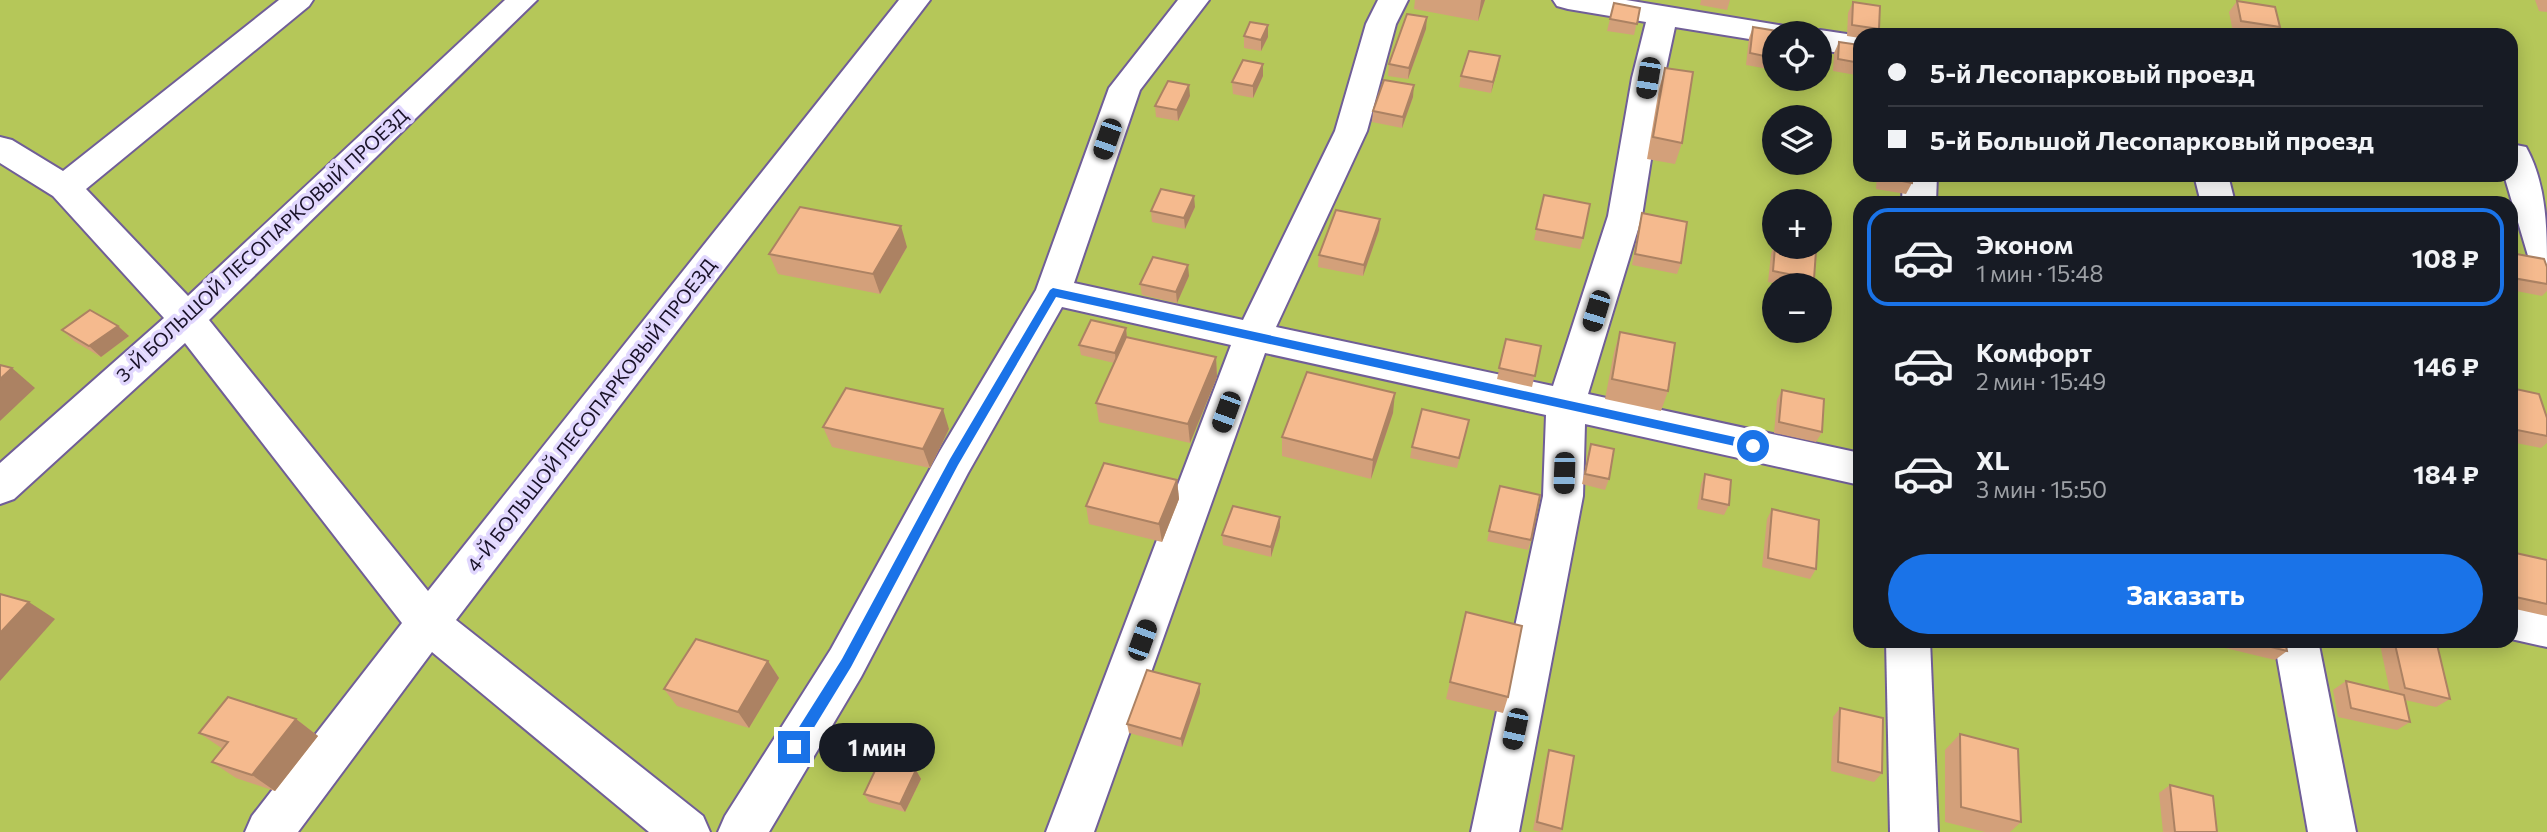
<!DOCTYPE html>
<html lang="ru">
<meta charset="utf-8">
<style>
:root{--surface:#171b24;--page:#242831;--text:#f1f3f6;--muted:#9ea1a6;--line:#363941;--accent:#1a73e8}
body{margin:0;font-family:Commissioner,sans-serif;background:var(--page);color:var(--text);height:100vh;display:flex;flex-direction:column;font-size:26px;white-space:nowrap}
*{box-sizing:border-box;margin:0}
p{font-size:23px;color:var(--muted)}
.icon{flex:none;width:38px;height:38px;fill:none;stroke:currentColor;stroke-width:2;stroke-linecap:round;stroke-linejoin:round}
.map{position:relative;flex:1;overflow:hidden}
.sheet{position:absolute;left:1853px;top:196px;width:665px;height:452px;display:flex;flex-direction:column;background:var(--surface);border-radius:21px;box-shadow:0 4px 18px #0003}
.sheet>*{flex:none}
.guide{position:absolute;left:1853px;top:28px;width:665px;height:154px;border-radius:21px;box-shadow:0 4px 18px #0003;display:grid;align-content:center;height:154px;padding:0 35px;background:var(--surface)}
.fabs{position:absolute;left:1762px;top:21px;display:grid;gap:14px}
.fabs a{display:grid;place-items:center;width:70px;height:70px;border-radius:50%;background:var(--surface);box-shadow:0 4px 18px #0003;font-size:35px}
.end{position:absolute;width:32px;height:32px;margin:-16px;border:9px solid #1a73e8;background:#fff;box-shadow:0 0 0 4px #fff}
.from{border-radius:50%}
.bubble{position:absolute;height:49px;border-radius:24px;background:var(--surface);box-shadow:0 4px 18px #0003;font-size:23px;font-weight:700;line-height:49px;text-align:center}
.car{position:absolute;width:21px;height:42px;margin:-21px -10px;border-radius:9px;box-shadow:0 0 5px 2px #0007;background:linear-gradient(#222 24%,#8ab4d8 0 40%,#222 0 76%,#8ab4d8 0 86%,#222 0)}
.guide b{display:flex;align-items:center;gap:24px;height:66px;font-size:26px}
.guide b+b{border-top:2px solid var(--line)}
.guide i{width:18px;height:18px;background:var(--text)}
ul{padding:12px 0 0;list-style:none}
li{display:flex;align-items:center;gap:21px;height:98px;margin:0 14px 10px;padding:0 21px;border:4px solid transparent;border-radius:21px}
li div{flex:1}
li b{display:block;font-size:26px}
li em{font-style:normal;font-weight:700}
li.selected{border-color:var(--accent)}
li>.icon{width:63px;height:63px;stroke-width:1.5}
.button{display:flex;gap:14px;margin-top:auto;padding:14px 35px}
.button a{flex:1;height:80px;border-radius:42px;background:var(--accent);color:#fff;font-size:28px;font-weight:700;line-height:80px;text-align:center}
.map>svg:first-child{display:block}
.green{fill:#b5c759;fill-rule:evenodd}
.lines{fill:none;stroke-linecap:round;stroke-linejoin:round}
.minor-casing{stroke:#705e97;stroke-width:4}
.minor{fill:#fff;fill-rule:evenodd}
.wall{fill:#d3a07a}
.shaded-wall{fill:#ac8263}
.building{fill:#f5ba8e;stroke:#ac8263;stroke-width:2}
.route{fill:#1a73e8}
.labels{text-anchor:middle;stroke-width:7;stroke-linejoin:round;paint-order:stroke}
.street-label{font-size:19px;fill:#191228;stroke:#e1d7fe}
</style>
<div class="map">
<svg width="2547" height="832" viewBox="0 0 2547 832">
<rect width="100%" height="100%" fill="#e1d7fe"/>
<path class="green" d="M0,0h2547v832h-2547zM1774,33h46v46h-46zM1860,35h651v140h-651zM1774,117h46v46h-46zM1774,201h46v46h-46zM1860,203h651v437h-651zM1774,285h46v46h-46z"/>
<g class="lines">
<g class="minor-casing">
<g id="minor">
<polygon points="279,0 313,0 309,6 86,189 188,296 505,0 537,0 209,320 428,591 899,0 930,0 456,620 703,816 710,832 649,832 432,652 298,832 245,832 252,816 402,623 185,343 14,499 0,504 0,463 164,318 53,196 0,163 0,137 12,140 63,171"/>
<polygon points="1178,0 1209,0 1140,90 1074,283 1243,320 1335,131 1366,24 1378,0 1408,0 1396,24 1367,131 1276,327 1553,386 1608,216 1632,78 1646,22 1568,9 1557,6 1553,0 1626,0 1785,26 1789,33 1774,33 1774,43 1675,27 1664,78 1642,216 1588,394 1860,453 1860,485 1585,424 1583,496 1519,832 1471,832 1543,496 1546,415 1265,353 1094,832 1046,832 1231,345 1062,307 968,473 861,677 769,832 718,832 725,816 831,649 940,451 1036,290 1109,88"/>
<polygon points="1820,30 1860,36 1860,56 1820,50 1820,33 1809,33"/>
<path d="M2511,144l15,3c21,38 21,82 21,125l-12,-4 -6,-9 -25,-84h7z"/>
<polygon points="1903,175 1937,175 1936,203 1902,203"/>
<polygon points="2194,175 2228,175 2235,203 2201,203"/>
<polygon points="2511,601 2547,609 2547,647 2511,639"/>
<polygon points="1886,640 1930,640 1938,832 1890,832"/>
<polygon points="2274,640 2318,640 2356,832 2308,832"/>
</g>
</g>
<use href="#minor" class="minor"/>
</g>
<g class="wall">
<polygon points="1415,0 1485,0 1478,21 1414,9"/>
<polygon points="1701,0 1730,0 1727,10 1700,5"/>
<polygon points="2535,0 2547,0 2547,12 2539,11"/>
<polygon points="2237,1 2280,27 2274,35 2252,35 2233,32 2229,12"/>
<polygon points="1853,2 1879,29 1876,35 1860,35 1860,38 1847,36 1848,13"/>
<polygon points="1614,3 1640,8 1634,35 1607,31"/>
<polygon points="1268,25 1268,37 1261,51 1244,48 1244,36"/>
<polygon points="1753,27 1774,33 1774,70 1746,65 1749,38"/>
<polygon points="1426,29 1408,79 1388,76 1389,64"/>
<polygon points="1839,42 1860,45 1860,64 1856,75 1833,71 1834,53"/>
<polygon points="1500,56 1498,68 1491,93 1459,87 1461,76"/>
<polygon points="1665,68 1682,143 1675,164 1647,159 1659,89"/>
<polygon points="1263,76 1253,98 1233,94 1232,82"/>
<polygon points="1190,96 1178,121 1156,117 1155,106"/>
<polygon points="1413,97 1402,128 1372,122 1373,111"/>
<polygon points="1877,175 1912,175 1912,183 1906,194 1876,189"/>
<polygon points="1544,195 1583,238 1580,249 1534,240"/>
<polygon points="1195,207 1185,229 1152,222 1151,211"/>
<polygon points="1642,213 1681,263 1677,274 1632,265 1639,225"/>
<polygon points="1379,230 1363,276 1318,267 1319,255"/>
<polygon points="1774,246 1774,247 1795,247 1814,279 1811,285 1786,285 1768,282 1771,254"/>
<polygon points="907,247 880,294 778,274 769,254"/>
<polygon points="2511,253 2547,267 2547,291 2542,296 2511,290"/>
<polygon points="1189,276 1177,303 1142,295 1140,284"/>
<polygon points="118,326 129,336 101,357 74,341 62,330"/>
<polygon points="1126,328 1127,338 1216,357 1217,377 1190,443 1099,422 1096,403 1114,363 1081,355 1079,345"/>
<polygon points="1620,332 1668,391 1661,411 1605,399 1614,352"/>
<polygon points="1506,339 1541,346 1532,387 1497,379"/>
<polygon points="2511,388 2547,418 2547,443 2541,448 2511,442"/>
<polygon points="1782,390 1822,432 1816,442 1774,433 1777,400"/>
<polygon points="1393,413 1371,479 1282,456 1282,437"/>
<polygon points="823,427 949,429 930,468 832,447"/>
<polygon points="1467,430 1457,468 1410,458 1412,447"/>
<polygon points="1591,444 1609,479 1605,490 1582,484 1588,454"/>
<polygon points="1705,474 1729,505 1724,515 1697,509 1701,484"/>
<polygon points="1177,480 1179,499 1162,542 1089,524 1086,506"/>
<polygon points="1500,486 1531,540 1528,550 1487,541"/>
<polygon points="1772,509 1816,569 1810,579 1762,567 1767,519"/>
<polygon points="1280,517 1280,527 1271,557 1223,545 1222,535"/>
<polygon points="2511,552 2547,560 2547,616 2511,608"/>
<polygon points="1466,612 1508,697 1503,713 1446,699"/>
<polygon points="2216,640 2285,640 2287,651 2275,660 2217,646"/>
<polygon points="2379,640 2436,640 2450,699 2436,707 2405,700 2410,722 2397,730 2338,717 2333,690 2346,681 2390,692"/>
<polygon points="768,661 779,678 749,728 677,706 664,689"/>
<polygon points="1200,693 1182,747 1129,733 1127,724"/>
<polygon points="1840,708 1882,773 1874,782 1831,771 1833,717"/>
<polygon points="296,719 318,736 275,791 236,778 212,762 223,749 199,733"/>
<polygon points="1960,734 2021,822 2010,832 1985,832 1945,822 1945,750"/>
<polygon points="1549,750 1562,829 1561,832 1541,832 1533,830 1546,758"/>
<polygon points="916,770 921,779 905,812 869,802 864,794"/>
<polygon points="2170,785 2217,832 2163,832 2159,793"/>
</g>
<g class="shaded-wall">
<polygon points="1481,0 1485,0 1478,21"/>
<polygon points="1427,17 1426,29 1408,79 1409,68"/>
<polygon points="1268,25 1268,37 1261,51 1261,40"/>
<polygon points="1500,56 1498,68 1491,93 1493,82"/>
<polygon points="1263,64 1263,76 1253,98 1253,86"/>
<polygon points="1189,85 1190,96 1178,121 1177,110"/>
<polygon points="1414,85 1413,97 1402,128 1403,117"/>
<polygon points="1194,196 1195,207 1185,229 1184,218"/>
<polygon points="1380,219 1379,230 1363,276 1364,265"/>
<polygon points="901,226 907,247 880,294 873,274"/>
<polygon points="1188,265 1189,276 1177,303 1176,292"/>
<polygon points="118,326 129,336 101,357 89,346"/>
<polygon points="1126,328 1127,339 1116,363 1115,353"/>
<polygon points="1216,357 1217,377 1190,443 1188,424"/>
<polygon points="12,368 35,388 0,421 0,379"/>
<polygon points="1395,393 1393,413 1371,479 1373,460"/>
<polygon points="943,409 949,429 930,468 923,449"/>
<polygon points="1177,480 1179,499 1162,542 1159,524"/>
<polygon points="1280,517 1280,527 1271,557 1271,547"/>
<polygon points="29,602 55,619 0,681 0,633"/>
<polygon points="768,661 779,678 749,728 738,712"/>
<polygon points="1200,684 1200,693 1182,747 1181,739"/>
<polygon points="296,719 318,736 275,791 252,775"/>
<polygon points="916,770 921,779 905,812 900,804"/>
</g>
<g class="building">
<polygon points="2237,1 2275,7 2280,27 2241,21"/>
<polygon points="1853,2 1880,6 1879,29 1852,25"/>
<polygon points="1614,3 1640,8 1637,24 1610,19"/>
<polygon points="1407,14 1427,17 1409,68 1389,64"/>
<polygon points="1250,22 1268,25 1261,40 1244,36"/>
<polygon points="1753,27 1789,33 1774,33 1774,58 1750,53"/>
<polygon points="1839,42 1860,45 1860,63 1838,59"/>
<polygon points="1469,51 1500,56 1493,82 1461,76"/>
<polygon points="1243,60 1263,64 1253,86 1232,82"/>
<polygon points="1665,68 1693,72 1682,143 1653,137"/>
<polygon points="1384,80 1414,85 1403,117 1373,111"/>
<polygon points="1168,81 1189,85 1177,110 1155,106"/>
<polygon points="1882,175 1912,175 1912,183 1882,177"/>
<polygon points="1161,189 1194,196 1184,218 1151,211"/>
<polygon points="1544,195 1590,204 1583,238 1536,229"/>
<polygon points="800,207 901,226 873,274 769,254"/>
<polygon points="1336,210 1380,219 1364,265 1319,255"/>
<polygon points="1642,213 1687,222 1681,263 1635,254"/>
<polygon points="1775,247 1795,247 1816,251 1814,279 1773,271"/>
<polygon points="2511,253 2544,259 2547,267 2547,284 2513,278 2511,272"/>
<polygon points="1153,257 1188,265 1176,292 1140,284"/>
<polygon points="90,310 118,326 89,346 62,330"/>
<polygon points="1091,320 1126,328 1115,353 1079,345"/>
<polygon points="1620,332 1675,343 1668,391 1612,379"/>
<polygon points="1126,337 1216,357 1188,424 1096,403"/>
<polygon points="1506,339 1541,346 1535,376 1499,368"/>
<polygon points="0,365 12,368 0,379"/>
<polygon points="1307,372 1395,393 1373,460 1282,437"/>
<polygon points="846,388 943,409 923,449 823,427"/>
<polygon points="2511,388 2539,394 2547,418 2547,436 2512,429"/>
<polygon points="1782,390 1824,399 1822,432 1779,422"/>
<polygon points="1422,409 1469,420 1459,458 1412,447"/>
<polygon points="1591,444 1614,449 1609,479 1585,474"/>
<polygon points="1104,463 1177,480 1159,524 1086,506"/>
<polygon points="1705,474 1731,480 1729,505 1702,499"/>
<polygon points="1500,486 1540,495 1531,540 1489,531"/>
<polygon points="1233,506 1280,517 1271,547 1222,535"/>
<polygon points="1772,509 1819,520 1816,569 1768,558"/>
<polygon points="2511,552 2547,560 2547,604 2511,596"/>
<polygon points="0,594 29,602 0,633"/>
<polygon points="1466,612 1522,626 1508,697 1450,682"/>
<polygon points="696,639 768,661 738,712 664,689"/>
<polygon points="2243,640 2285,640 2287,651"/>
<polygon points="2394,640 2436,640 2450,699 2405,688"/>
<polygon points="1147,670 1200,684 1181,739 1127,724"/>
<polygon points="2346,681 2404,695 2410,722 2351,708"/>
<polygon points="228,697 296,719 252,775 212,762 228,742 199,733"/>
<polygon points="1840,708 1883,718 1882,773 1838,762"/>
<polygon points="1960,734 2018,749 2021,822 1961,807"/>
<polygon points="1549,750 1574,756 1562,829 1537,822"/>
<polygon points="880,760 916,770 900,804 864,794"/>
<polygon points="2170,785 2213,796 2217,832 2175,832"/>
</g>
<polygon class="route" points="1053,288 1753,441 1759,446 1753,450 1056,297 958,465 851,667 799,752 789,752 789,743 842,659 950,459 1050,290"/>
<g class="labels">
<g class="street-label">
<text transform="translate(262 245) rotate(-43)" y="7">3-Й БОЛЬШОЙ ЛЕСОПАРКОВЫЙ ПРОЕЗД</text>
<text transform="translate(591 415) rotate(-52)" y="7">4-Й БОЛЬШОЙ ЛЕСОПАРКОВЫЙ ПРОЕЗД</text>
</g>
</g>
</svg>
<div class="fabs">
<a><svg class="icon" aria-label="locate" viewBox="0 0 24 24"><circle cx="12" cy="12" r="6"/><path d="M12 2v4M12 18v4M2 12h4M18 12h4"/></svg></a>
<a><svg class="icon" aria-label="layers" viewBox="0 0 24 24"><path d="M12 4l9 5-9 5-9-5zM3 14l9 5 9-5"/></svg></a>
<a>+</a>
<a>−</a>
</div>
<i class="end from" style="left:1753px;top:446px"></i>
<i class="end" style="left:794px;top:747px"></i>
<div class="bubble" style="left:819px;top:723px;width:116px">1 мин</div>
<i class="car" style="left:1648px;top:78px;rotate:189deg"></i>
<i class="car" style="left:1107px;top:139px;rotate:199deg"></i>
<i class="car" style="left:1596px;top:311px;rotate:197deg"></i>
<i class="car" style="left:1226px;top:412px;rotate:200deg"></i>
<i class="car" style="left:1564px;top:473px;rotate:182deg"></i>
<i class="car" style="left:1142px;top:640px;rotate:20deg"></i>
<i class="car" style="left:1515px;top:729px;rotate:192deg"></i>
<div class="guide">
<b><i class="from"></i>5-й Лесопарковый проезд</b>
<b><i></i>5-й Большой Лесопарковый проезд</b>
</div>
<section class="sheet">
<ul>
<li class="selected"><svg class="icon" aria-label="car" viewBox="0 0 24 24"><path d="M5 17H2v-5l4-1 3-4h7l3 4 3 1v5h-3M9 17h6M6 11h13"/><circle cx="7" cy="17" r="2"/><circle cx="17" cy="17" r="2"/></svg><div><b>Эконом</b><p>1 мин · 15:48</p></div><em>108 ₽</em></li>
<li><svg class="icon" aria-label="car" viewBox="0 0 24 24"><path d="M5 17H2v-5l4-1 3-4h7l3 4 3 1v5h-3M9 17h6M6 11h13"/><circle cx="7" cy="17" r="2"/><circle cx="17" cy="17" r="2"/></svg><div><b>Комфорт</b><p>2 мин · 15:49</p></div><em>146 ₽</em></li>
<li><svg class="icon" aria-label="car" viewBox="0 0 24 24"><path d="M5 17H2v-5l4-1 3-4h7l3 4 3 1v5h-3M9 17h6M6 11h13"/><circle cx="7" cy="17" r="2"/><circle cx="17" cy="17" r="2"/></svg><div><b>XL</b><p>3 мин · 15:50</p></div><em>184 ₽</em></li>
</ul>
<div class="button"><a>Заказать</a></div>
</section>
</div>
